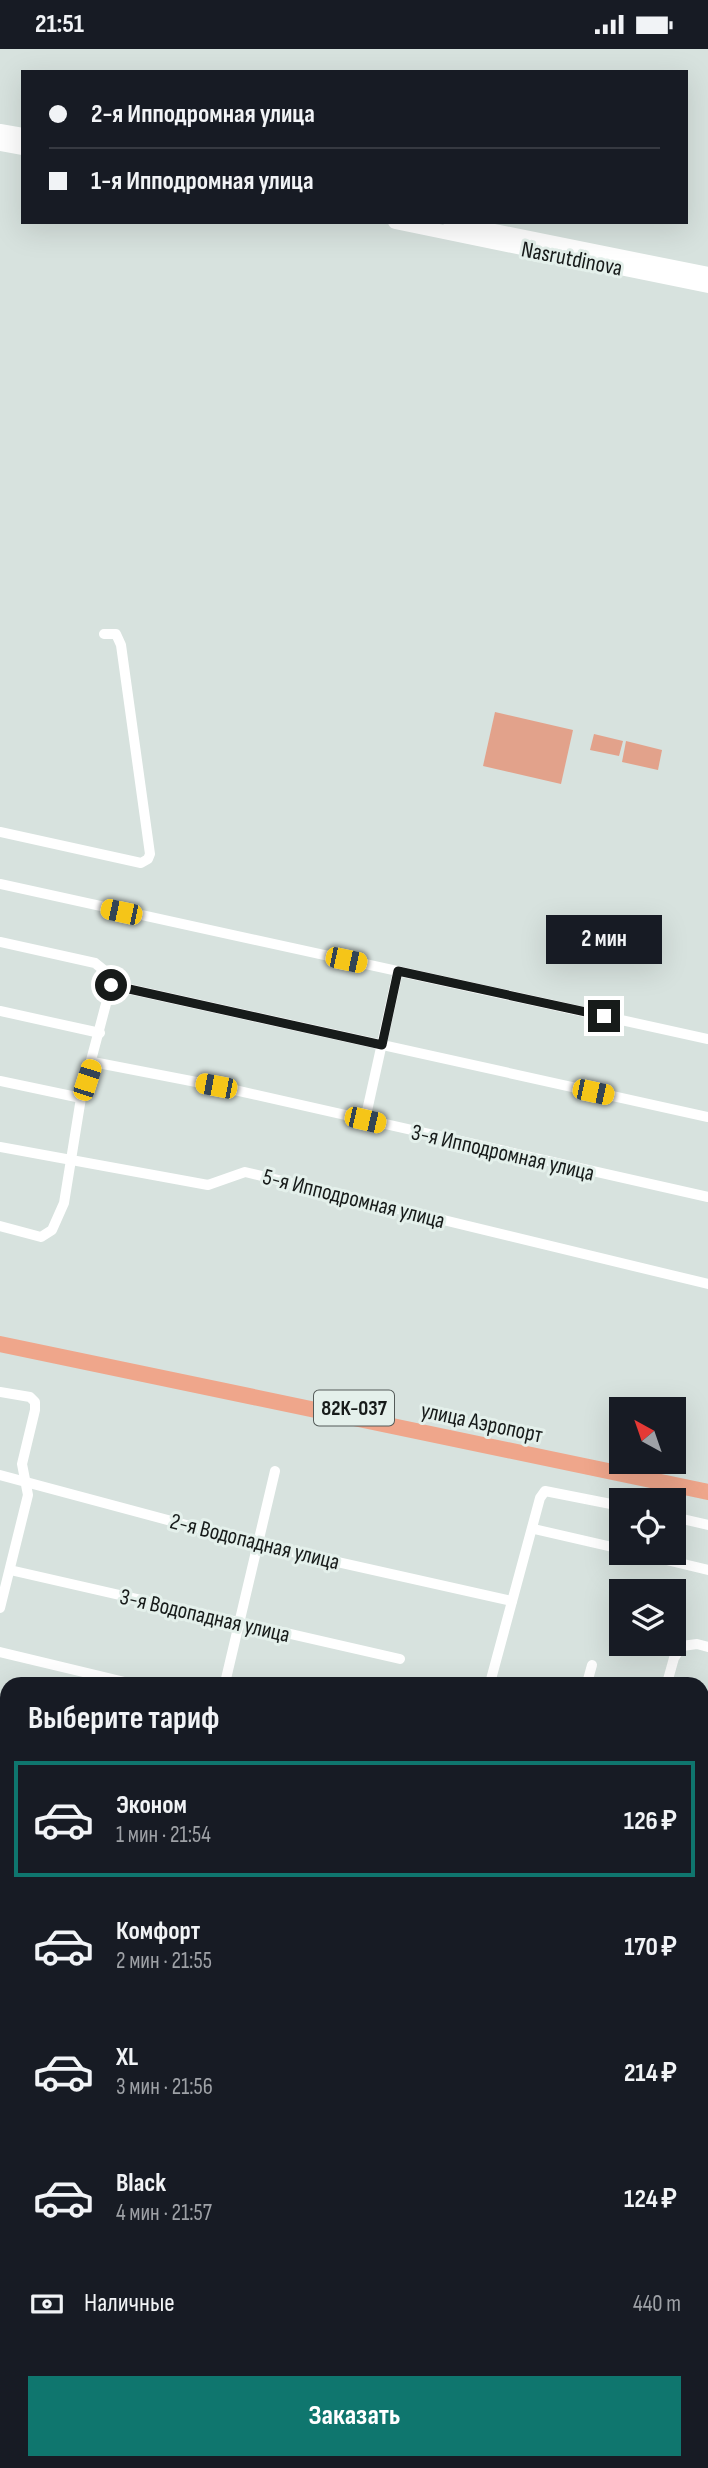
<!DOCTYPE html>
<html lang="ru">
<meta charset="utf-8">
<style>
:root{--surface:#171b24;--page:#20242c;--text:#f1f3f6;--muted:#9ea1a6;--line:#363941;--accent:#0f766e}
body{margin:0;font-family:"Sofia Sans Condensed",sans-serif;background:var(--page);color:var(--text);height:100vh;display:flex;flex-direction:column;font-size:26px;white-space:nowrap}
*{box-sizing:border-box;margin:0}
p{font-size:23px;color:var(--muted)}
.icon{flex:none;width:38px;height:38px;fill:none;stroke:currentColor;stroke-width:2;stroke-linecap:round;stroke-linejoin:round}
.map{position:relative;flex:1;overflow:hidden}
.side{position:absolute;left:0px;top:1628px;width:709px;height:793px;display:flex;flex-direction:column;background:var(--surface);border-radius:21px 21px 0 0;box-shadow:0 7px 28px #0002}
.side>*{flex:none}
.hud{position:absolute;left:21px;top:21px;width:667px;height:154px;border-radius:0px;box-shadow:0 7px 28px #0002;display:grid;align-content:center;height:154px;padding:0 28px;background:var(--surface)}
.needle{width:46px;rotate:320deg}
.tools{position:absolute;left:609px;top:1348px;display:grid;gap:14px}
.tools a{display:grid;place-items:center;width:77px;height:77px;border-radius:0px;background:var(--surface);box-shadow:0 7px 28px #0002;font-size:35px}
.end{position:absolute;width:32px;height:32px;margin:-16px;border:9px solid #171b1a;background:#fff;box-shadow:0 0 0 4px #fff}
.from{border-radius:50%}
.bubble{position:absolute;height:49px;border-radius:0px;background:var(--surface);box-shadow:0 7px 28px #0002;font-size:23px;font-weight:700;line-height:49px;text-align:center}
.car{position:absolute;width:21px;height:42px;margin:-21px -10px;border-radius:9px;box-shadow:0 0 5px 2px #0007;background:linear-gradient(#f5c518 24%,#345 0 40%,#f5c518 0 76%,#345 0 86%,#f5c518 0)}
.hud b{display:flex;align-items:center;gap:24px;height:66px;font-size:26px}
.hud b+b{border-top:2px solid var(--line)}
.hud i{width:18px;height:18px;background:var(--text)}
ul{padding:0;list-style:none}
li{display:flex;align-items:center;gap:21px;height:116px;margin:0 14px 10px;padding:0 14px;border:4px solid transparent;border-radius:0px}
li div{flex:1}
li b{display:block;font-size:26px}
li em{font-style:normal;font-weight:700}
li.on{border-color:var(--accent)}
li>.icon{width:63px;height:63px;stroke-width:1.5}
h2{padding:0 28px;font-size:32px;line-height:84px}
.pay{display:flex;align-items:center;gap:18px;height:77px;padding:0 28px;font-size:26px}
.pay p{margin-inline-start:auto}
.cta{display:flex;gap:14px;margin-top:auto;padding:14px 28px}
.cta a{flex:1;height:80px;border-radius:0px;background:var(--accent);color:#fff;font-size:28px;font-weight:700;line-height:80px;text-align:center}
.status{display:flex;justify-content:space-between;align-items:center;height:49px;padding:0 35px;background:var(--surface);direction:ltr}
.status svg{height:19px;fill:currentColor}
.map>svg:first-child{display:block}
.green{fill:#e2a28b}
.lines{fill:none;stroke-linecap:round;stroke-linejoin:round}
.minor{stroke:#fff;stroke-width:10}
.secondary{stroke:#fff;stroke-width:14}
.primary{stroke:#efa68b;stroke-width:16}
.route{stroke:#171b1a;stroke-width:9}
.labels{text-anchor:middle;stroke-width:6;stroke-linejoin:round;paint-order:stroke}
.shield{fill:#e4f0eb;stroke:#545b59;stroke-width:2}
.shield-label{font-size:21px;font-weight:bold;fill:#171b1a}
.street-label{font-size:23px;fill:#171b1a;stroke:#e4f0eb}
</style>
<div class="status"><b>21:51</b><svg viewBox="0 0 49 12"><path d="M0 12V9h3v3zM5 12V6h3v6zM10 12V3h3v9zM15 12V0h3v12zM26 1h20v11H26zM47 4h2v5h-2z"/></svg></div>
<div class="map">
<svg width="708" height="2419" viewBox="0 0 708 2419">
<rect width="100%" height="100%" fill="#d7e2de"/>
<g class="green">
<polygon points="495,663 573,681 561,735 483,717"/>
<polygon points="594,685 623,692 619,707 590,701"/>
<polygon points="626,692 662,701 658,721 622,713"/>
</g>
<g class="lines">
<g class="minor">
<polyline points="0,783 141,814 148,810 150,805 121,596 116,585 104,585"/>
<polyline points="0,835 708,990"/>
<polyline points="0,893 95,914 110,926 111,936 708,1068"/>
<polyline points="0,962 100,984"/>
<polyline points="93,1013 217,1037 708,1148"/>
<polyline points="0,1032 81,1049"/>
<polyline points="365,1071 398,922"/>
<polyline points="0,1098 208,1136 245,1123 708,1235"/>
<polyline points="0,1177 41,1188 52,1181 64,1154 81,1049 111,936"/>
<polyline points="0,1343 30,1348 35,1353 35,1361 22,1415 28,1446 0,1559"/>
<polyline points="0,1426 257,1495 512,1552"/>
<polyline points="674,1468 708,1476"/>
<polyline points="534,1480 621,1500"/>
<polyline points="633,1503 708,1521"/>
<polyline points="10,1521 400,1610"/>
<polyline points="0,1603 129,1634"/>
<polyline points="225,1634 275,1422"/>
<polyline points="490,1634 540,1449 545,1442 621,1457"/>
<polyline points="587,1634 592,1616"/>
<polyline points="667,1634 674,1609 682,1597 697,1595 708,1598"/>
<polyline points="0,1686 7,1688"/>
<polyline points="0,1786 7,1787"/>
<polyline points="702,1838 708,1814"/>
<polyline points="702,1953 708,1955"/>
<polyline points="702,2047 708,2048"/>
<polyline points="702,2131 708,2132"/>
<polyline points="0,2161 7,2163"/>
<polyline points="702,2217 708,2218"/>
<polyline points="0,2246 7,2247"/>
<polyline points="0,2328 7,2329"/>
<polyline points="702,2329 706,2308"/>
<polyline points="0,2414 26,2419"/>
<polyline points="519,2415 519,2413"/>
<polyline points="79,2419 80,2413"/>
<polyline points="352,2419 353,2413"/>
<polyline points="431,2419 432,2413"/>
<polyline points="597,2419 599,2413"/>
<polyline points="684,2419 685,2413"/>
</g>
<g class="secondary">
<polyline points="0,82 23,86"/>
<polyline points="0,95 23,99"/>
<polyline points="395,173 708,237"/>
<polyline points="450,173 708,225"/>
</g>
<polyline class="primary" points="0,1295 708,1443"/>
</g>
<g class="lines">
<polyline class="route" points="111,936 382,996 398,922 604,967"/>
</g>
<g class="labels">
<rect class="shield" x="314" y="1341.5" width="80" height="35" rx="5"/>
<g class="shield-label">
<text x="354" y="1366">82К-037</text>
</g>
<g class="street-label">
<text transform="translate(572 209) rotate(11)" y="8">Nasrutdinova</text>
<text transform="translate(503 1103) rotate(13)" y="8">3-я Ипподромная улица</text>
<text transform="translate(354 1149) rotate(14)" y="8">5-я Ипподромная улица</text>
<text transform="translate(482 1373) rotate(12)" y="8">улица Аэропорт</text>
<text transform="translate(255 1492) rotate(14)" y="8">2-я Водопадная улица</text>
<text transform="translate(205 1566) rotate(13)" y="8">3-я Водопадная улица</text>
</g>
</g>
</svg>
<div class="tools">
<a><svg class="needle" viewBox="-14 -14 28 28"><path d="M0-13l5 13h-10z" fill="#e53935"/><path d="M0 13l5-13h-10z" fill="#9ea1a6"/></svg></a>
<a><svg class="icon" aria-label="locate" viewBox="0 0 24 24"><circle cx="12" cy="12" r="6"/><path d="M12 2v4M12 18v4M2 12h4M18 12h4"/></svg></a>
<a><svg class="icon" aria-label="layers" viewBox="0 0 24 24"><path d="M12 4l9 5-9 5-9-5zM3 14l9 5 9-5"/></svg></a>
</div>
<i class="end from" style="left:111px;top:936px"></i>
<i class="end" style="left:604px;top:967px"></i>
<div class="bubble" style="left:546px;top:866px;width:116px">2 мин</div>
<i class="car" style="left:121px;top:863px;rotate:282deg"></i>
<i class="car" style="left:346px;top:911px;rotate:102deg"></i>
<i class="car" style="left:87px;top:1031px;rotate:18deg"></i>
<i class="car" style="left:216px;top:1037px;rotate:281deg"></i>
<i class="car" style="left:593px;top:1043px;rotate:102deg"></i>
<i class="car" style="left:365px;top:1071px;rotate:103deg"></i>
<div class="hud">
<b><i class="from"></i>2-я Ипподромная улица</b>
<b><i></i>1-я Ипподромная улица</b>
</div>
<section class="side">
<h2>Выберите тариф</h2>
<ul>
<li class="on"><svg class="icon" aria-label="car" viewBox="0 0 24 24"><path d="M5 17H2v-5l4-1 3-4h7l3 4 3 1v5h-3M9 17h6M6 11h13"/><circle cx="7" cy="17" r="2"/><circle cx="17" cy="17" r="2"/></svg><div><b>Эконом</b><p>1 мин · 21:54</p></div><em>126 ₽</em></li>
<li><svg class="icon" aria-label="car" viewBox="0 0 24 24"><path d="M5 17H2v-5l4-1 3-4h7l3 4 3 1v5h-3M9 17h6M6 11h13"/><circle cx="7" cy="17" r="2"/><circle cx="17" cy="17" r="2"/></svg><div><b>Комфорт</b><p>2 мин · 21:55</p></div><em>170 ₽</em></li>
<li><svg class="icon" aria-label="car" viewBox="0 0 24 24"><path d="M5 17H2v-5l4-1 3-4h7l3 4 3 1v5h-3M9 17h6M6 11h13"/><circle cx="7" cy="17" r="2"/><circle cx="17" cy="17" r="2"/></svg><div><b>XL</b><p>3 мин · 21:56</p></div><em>214 ₽</em></li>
<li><svg class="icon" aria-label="car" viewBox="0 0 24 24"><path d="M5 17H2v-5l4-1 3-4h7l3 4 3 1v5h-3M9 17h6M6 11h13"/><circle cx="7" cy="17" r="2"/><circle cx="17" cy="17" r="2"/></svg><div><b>Black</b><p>4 мин · 21:57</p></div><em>124 ₽</em></li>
</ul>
<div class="pay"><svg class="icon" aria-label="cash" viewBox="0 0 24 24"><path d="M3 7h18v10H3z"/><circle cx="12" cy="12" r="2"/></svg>Наличные<p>440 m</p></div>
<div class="cta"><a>Заказать</a></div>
</section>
</div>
